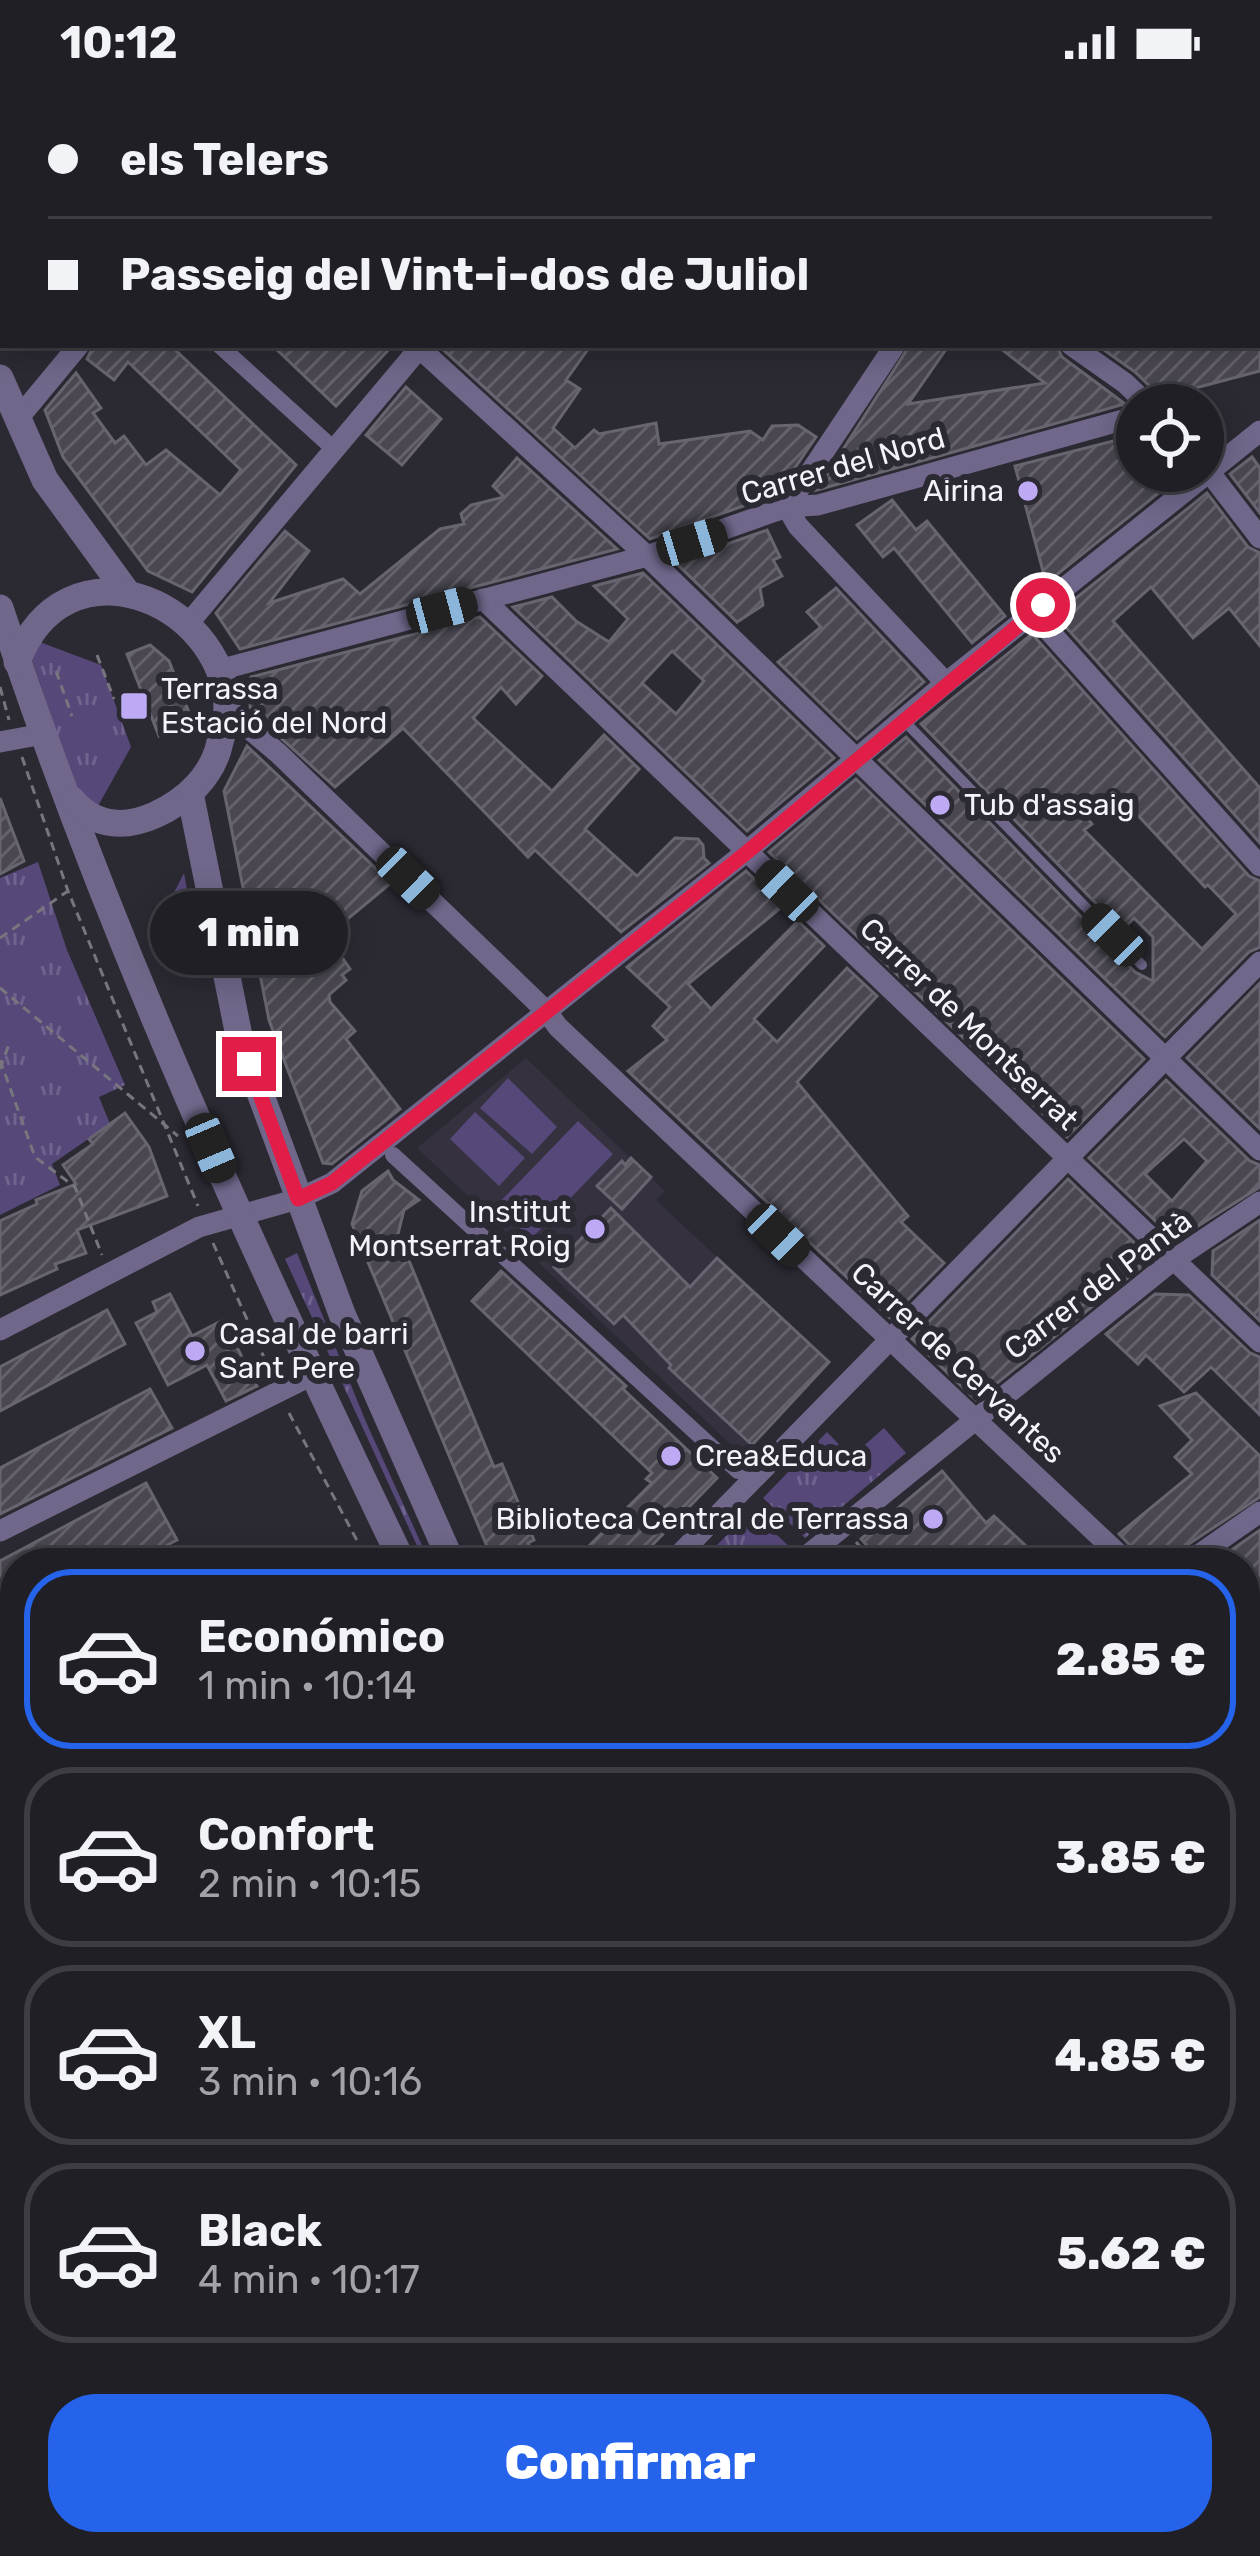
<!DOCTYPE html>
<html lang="es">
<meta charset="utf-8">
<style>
:root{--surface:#201f26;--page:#2d2c32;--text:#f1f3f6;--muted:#a2a2a7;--line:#3d3d43;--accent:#2563eb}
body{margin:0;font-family:Rubik,sans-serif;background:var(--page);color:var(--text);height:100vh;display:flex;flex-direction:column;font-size:45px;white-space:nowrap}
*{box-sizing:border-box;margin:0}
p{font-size:39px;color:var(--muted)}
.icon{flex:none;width:66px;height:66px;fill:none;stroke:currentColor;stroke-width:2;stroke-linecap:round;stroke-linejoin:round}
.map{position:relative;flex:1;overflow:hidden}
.side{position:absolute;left:0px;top:1464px;width:1260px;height:1008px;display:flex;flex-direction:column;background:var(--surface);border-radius:48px 48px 0 0;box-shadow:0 6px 30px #0003,0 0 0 3px var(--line)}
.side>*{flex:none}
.guide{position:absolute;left:0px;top:0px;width:1260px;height:264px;box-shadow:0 6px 30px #0003,0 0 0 3px var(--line);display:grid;align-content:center;height:264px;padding:0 48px;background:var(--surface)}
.buttons{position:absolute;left:1116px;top:300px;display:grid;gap:24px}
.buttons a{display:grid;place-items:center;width:108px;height:108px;border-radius:50%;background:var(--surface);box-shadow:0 6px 30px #0003,0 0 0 3px var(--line);font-size:60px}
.end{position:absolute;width:54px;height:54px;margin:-27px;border:15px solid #e11d48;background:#fff;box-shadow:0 0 0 6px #fff}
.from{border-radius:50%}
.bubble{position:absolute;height:84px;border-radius:42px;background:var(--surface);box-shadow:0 6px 30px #0003,0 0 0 3px var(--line);font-size:39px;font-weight:800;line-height:84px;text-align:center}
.car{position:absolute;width:36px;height:72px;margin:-36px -18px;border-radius:15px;box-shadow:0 0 9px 3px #0007;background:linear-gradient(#222 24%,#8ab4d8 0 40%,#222 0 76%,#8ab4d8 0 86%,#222 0)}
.guide b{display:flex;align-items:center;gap:42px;height:114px;font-size:45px}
.guide b+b{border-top:3px solid var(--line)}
.guide i{width:30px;height:30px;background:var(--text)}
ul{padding:21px 0 0;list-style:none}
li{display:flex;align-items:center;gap:36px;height:180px;margin:0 24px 18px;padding:0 24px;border:6px solid var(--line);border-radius:48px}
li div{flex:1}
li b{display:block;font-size:45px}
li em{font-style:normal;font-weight:800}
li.selected{border-color:var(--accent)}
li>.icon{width:108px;height:108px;stroke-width:1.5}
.button{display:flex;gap:24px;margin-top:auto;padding:24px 48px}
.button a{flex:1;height:138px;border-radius:48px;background:var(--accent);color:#fff;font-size:48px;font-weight:800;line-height:138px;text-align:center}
.status{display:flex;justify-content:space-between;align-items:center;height:84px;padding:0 60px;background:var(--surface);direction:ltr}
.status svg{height:33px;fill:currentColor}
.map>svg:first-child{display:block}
.built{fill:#35313f}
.grass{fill:url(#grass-tufts)}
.pitch{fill:#57487a}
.building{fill:url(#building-hatch);stroke:#686570;stroke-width:3;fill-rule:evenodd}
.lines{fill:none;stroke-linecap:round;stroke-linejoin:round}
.path{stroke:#77757d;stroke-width:3;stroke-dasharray:9 6;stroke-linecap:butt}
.service{stroke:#70678a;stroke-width:10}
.pedestrian{stroke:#70678a;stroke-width:16}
.minor{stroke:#70678a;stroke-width:21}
.tertiary{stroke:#70678a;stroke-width:27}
.rail-casing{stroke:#cac8ce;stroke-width:10}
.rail{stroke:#2b2932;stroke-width:6;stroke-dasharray:18;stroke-linecap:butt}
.route{stroke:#e11d48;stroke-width:15}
.poi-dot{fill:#bea9f5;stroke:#2b2932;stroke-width:4.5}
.labels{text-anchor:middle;stroke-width:12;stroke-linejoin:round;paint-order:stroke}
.street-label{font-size:30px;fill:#f5f3f9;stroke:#2b2932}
.poi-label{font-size:30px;fill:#f5f3f9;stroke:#2b2932;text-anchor:start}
</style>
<div class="status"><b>10:12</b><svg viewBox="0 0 49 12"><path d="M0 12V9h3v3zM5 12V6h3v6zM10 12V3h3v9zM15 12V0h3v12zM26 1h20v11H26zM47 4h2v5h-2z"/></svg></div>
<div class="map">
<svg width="1260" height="2472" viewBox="0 0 1260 2472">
<defs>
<pattern id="grass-tufts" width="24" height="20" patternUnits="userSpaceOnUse" patternTransform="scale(3)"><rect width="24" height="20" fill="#57487a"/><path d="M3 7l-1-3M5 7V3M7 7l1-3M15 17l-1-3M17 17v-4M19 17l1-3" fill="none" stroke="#70638e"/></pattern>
<pattern id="building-hatch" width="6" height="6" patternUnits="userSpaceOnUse" patternTransform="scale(3)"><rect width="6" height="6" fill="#4a4751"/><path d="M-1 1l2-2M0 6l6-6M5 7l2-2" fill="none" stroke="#65626b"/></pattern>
</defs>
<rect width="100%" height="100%" fill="#2b2932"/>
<polygon class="built" points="526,974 665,1107 656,1116 829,1278 743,1372 417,1064"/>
<g class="grass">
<polygon points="37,557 101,581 131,663 98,722 77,704 70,688 32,576"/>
<polygon points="38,778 67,866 125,1001 99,1013 110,1040 52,1080 60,1101 0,1131 0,794"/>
<polygon points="184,789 199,873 154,848"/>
<polygon points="297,1169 366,1338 430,1479 425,1479 285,1175"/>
<polygon points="884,1344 906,1369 805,1454 763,1414 827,1348 851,1373"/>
<polygon points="751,1427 792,1465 771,1479 699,1479"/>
<polygon points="457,2457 755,2457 767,2472 470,2472"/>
</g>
<g class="pitch">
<polygon points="508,994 557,1043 532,1070 480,1024"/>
<polygon points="475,1028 525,1074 499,1102 450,1055"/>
<polygon points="578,1037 613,1070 531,1155 496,1122"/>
</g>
<g class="building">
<polygon points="94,261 170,261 296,381 192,508 148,487 63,373 45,326 76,289 101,324 93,329 115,359 124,352 146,381 166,366 220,411 241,386 128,278 114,296 87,275"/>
<polygon points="272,261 393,261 336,322"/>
<polygon points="438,261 591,261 566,296 580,305 553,344 575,364 594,346 599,350 656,339 659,360 750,347 763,356 772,342 798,341 816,353 777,410 650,455"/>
<polygon points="910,261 949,261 908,320 1045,299 996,261 1056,261 1062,273 1125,320 817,406"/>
<polygon points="1097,261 1260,261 1260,287 1161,313 1135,288"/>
<polygon points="406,303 441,335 402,381 366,351"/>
<polygon points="1137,351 1137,387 1186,387 1034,509 1029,503 1044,491 1015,382"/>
<polygon points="1252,373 1260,384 1260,429 1230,390"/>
<polygon points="517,374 617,465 240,565 216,529 285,447 309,467 269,519 343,495 360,510 440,445 464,440 461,430 471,421 504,413 493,402"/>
<polygon points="1207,409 1248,463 1260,469 1260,562 1229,524 1193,554 1151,503 1113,537 1260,704 1260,759 1055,531"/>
<polygon points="892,416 916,446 927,437 1005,532 972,559 894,464 883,473 857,441"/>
<polygon points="767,446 780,473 773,476 782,492 760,504 763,521 737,538 675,478"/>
<path d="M643,489l191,185 -87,73 -234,-224 39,-10 24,24 33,21 19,-23 -34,-33zM672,567l32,30 -28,33 -34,-31z"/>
<polygon points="836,504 924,598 857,655 778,578 821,543 807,528"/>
<polygon points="480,533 542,592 516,620 501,603 473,634 552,707 604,651 639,685 585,745 637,792 675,754 698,755 703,761 704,774 709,779 621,848 535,766 528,773 403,644 335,703 250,626 251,593"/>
<path d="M1032,550l217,242 11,5v66l-11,5 -84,85 -286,-277 27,-23 229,235 18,9v-44l-19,-19 -12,12 -201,-206zM1117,709l88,94 3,-2 28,29 -34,35 -118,-119 8,-6 -5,-6z"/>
<polygon points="150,561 169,577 193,639 159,652 127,570"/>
<polygon points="247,662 391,799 327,852 350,885 342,891 346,896 329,911 330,918 355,947 346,955 400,1025 332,1080 323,1079 269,936 224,707"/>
<polygon points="856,695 1144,975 1067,1053 769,768"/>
<polygon points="0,714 24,777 0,790"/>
<polygon points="746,787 783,822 688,900 711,925 798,837 824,862 754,935 777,958 847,884 877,912 797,998 908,1132 901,1138 944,1179 890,1234 628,987 667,956 653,942 670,923 627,883"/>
<polygon points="1260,899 1260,1045 1187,974"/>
<path d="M1166,996l84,81 10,4v22l-70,44 -26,-2 -75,-71zM1184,1055l23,22 -35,40 -27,-27z"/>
<polygon points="125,1029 149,1063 167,1112 77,1146 86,1169 55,1180 57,1185 0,1211 0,1137 37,1120 36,1116 76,1100 63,1081 93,1060 89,1055"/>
<polygon points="631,1074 651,1093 622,1125 597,1102 622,1077 625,1081"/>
<polygon points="388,1087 393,1096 419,1116 404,1126 398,1150 494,1383 502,1380 534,1456 528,1459 537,1479 494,1479 352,1140 362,1107"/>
<polygon points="1068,1095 1142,1166 1140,1184 976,1316 912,1255"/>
<polygon points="611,1124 690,1203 717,1174 829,1278 752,1361 669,1284 671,1281 623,1231 614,1240 554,1183"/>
<polygon points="1260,1136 1260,1237 1212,1191 1213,1167"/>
<polygon points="501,1187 626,1302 623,1305 717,1394 635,1479 591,1479 581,1470 652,1399 646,1395 652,1389 472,1217"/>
<polygon points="170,1210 192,1252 223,1236 257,1302 226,1317 207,1281 168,1301 136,1239 157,1228 153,1218"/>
<polygon points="1155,1210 1189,1211 1250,1269 1260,1273 1260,1331 1211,1283 1184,1308 1146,1271 1138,1280 1106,1250"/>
<polygon points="107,1226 125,1260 0,1327 0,1283"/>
<polygon points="150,1305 172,1344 0,1430 0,1384"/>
<polygon points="1196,1309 1260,1372 1260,1413 1178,1467 1172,1479 1147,1479 1119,1450 1192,1390 1175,1373 1192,1356 1160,1322"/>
<polygon points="942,1387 986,1439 994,1432 1044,1479 883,1479 861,1455"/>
<polygon points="146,1399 177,1456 133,1479 15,1479 15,1533 0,1505 0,1477"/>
<polygon points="1260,1446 1260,1577 1245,1569 1245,1479 1213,1479"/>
<polygon points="1245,1605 1260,1613 1260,1673 1245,1680"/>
<polygon points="1260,1706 1260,1804 1245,1814 1245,1713"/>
<polygon points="1245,1944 1260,1960 1260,2092 1245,2100 1245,2000 1258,1984 1245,1970"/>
<polygon points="1260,2221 1260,2359 1245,2346 1245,2235"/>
<polygon points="839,2457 898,2457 909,2472 850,2472"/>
</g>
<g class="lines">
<g class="path">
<polyline points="183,3 186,0"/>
<polyline points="97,571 114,615"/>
<polyline points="56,587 72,632"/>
<polyline points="0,603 9,636"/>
<polyline points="22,673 68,807 198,1122"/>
<polyline points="0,854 68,807"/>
<polyline points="0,904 178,1052"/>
<polyline points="0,976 35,1073 75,1103 102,1171"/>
<polyline points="0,985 9,960"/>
<polyline points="213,1159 270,1287"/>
<polyline points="289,1329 369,1479"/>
<polyline points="856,1458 875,1479"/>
<polyline points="0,2348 15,2372"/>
<polyline points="864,2472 884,2457"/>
</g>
<g class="service">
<polyline points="900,639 909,642 1142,881"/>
<polyline points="1245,2180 1260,2192"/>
<polyline points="1245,2225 1260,2205"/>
</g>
<g class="pedestrian">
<polyline points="147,0 150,3"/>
<polyline points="389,3 392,0"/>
<polyline points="443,3 446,0"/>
<polyline points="0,115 3,113"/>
<polyline points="219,261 336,367"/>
<polyline points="393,1071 738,1387"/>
</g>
<g class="minor">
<polyline points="703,0 707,3"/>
<polyline points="1027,0 1031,3"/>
<polyline points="636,3 639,0"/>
<polyline points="1077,3 1079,0"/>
<polyline points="1257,167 1260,170"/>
<polyline points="416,261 647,472 1260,1066"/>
<polyline points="1071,261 1125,299 1148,321"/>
<polyline points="16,337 79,261"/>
<polyline points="1210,389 1260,454"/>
<polyline points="787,423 798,442 946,599"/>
<polyline points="787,423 895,261"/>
<polyline points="483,515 1260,1258"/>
<polyline points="1033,529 1260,782"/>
<polyline points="187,541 422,261"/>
<polyline points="219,586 647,472 787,423 818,421 1137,332"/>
<polyline points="227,626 278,669 547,928 558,943 1128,1479"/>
<polyline points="0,658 43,650"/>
<polyline points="0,1246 199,1143 298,1115 332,1099 746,768 946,599 1260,347"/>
<polyline points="0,1447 312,1291"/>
<polyline points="671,1479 1260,878"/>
<polyline points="798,1479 1172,1177 1260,1118"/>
<polyline points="1187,1479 1260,1428"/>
<polyline points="1245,1584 1260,1598"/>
<polyline points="0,1666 15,1677"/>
<polyline points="1245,1698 1260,1688"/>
<polyline points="0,1763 8,1772 15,1762"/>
<polyline points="1245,1866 1260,1850"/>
<polyline points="1245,2121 1253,2112"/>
<polyline points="1245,2398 1260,2379"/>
<polyline points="255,2457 267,2472"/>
<polyline points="439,2457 451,2472"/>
<polyline points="777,2457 789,2472"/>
<polyline points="83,2472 103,2457"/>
</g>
<g class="tertiary">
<polyline points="0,294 45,396 128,510"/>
<path d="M0,524c108,328 253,644 403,955"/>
<path d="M17,578c47,-126 204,-63 210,44 0,12 -4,25 -7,36 -7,34 -34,59 -65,73 -31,14 -61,11 -83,-15"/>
<polyline points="190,709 239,952 342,1230 452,1479"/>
<polyline points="0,2176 15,2152"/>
<polyline points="1093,2457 1109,2472"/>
<polyline points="1204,2457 1222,2472"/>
</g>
<g class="rail-casing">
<polyline id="rail" points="1140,2457 1157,2472"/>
</g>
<use href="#rail" class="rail"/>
</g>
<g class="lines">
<polyline class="route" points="249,980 298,1115 332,1099 746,769 1043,521"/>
</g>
<g class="poi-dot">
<circle cx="1028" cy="407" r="12"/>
<rect x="119" y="607" width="30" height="30" rx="6"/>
<circle cx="940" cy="721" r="12"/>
<circle cx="595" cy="1145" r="12"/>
<circle cx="195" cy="1267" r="12"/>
<circle cx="671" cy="1372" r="12"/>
<circle cx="933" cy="1435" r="12"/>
</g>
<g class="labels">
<g class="street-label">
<text transform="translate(843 382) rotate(-16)" y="10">Carrer del Nord</text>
<text transform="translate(969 940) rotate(44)" y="10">Carrer de Montserrat</text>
<text transform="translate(1098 1201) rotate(-37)" y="10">Carrer del Pantà</text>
<text transform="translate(958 1279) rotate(43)" y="10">Carrer de Cervantes</text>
</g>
<g class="poi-label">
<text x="1004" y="417" text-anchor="end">Airina</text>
<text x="161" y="615">Terrassa<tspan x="161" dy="34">Estació del Nord</tspan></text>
<text x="964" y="731">Tub d'assaig</text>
<text x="571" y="1138" text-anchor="end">Institut<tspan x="571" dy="34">Montserrat Roig</tspan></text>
<text x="219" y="1260">Casal de barri<tspan x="219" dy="34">Sant Pere</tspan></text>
<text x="695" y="1382">Crea&amp;Educa</text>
<text x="909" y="1445" text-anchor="end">Biblioteca Central de Terrassa</text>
</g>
</g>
</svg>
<div class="buttons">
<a><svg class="icon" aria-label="locate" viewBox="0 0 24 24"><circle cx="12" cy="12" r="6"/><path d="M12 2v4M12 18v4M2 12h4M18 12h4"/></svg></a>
</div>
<i class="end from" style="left:1043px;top:521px"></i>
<i class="end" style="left:249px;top:980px"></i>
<div class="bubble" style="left:150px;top:807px;width:198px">1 min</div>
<i class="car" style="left:692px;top:458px;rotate:73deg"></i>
<i class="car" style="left:442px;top:526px;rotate:75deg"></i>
<i class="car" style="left:408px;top:794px;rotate:134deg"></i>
<i class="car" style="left:787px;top:807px;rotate:314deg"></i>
<i class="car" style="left:1113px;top:851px;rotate:315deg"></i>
<i class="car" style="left:211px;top:1064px;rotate:157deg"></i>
<i class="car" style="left:778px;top:1151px;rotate:134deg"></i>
<div class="guide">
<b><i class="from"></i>els Telers</b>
<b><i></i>Passeig del Vint-i-dos de Juliol</b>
</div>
<section class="side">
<ul>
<li class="selected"><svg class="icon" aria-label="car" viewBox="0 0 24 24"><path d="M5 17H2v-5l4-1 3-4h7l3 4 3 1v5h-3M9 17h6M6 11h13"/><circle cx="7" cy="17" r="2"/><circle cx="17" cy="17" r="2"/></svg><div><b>Económico</b><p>1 min · 10:14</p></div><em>2.85 €</em></li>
<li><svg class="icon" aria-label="car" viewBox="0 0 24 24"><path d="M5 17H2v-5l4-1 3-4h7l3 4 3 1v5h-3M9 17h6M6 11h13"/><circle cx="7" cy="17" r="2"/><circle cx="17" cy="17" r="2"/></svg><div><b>Confort</b><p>2 min · 10:15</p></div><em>3.85 €</em></li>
<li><svg class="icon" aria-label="car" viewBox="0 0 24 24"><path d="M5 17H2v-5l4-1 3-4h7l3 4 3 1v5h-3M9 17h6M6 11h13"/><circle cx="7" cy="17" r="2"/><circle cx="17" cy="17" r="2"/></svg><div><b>XL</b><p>3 min · 10:16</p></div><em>4.85 €</em></li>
<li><svg class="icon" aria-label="car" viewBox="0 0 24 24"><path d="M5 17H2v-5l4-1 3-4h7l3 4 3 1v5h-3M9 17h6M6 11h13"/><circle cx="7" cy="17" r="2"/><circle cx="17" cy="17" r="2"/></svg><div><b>Black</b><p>4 min · 10:17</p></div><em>5.62 €</em></li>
</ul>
<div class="button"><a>Confirmar</a></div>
</section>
</div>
